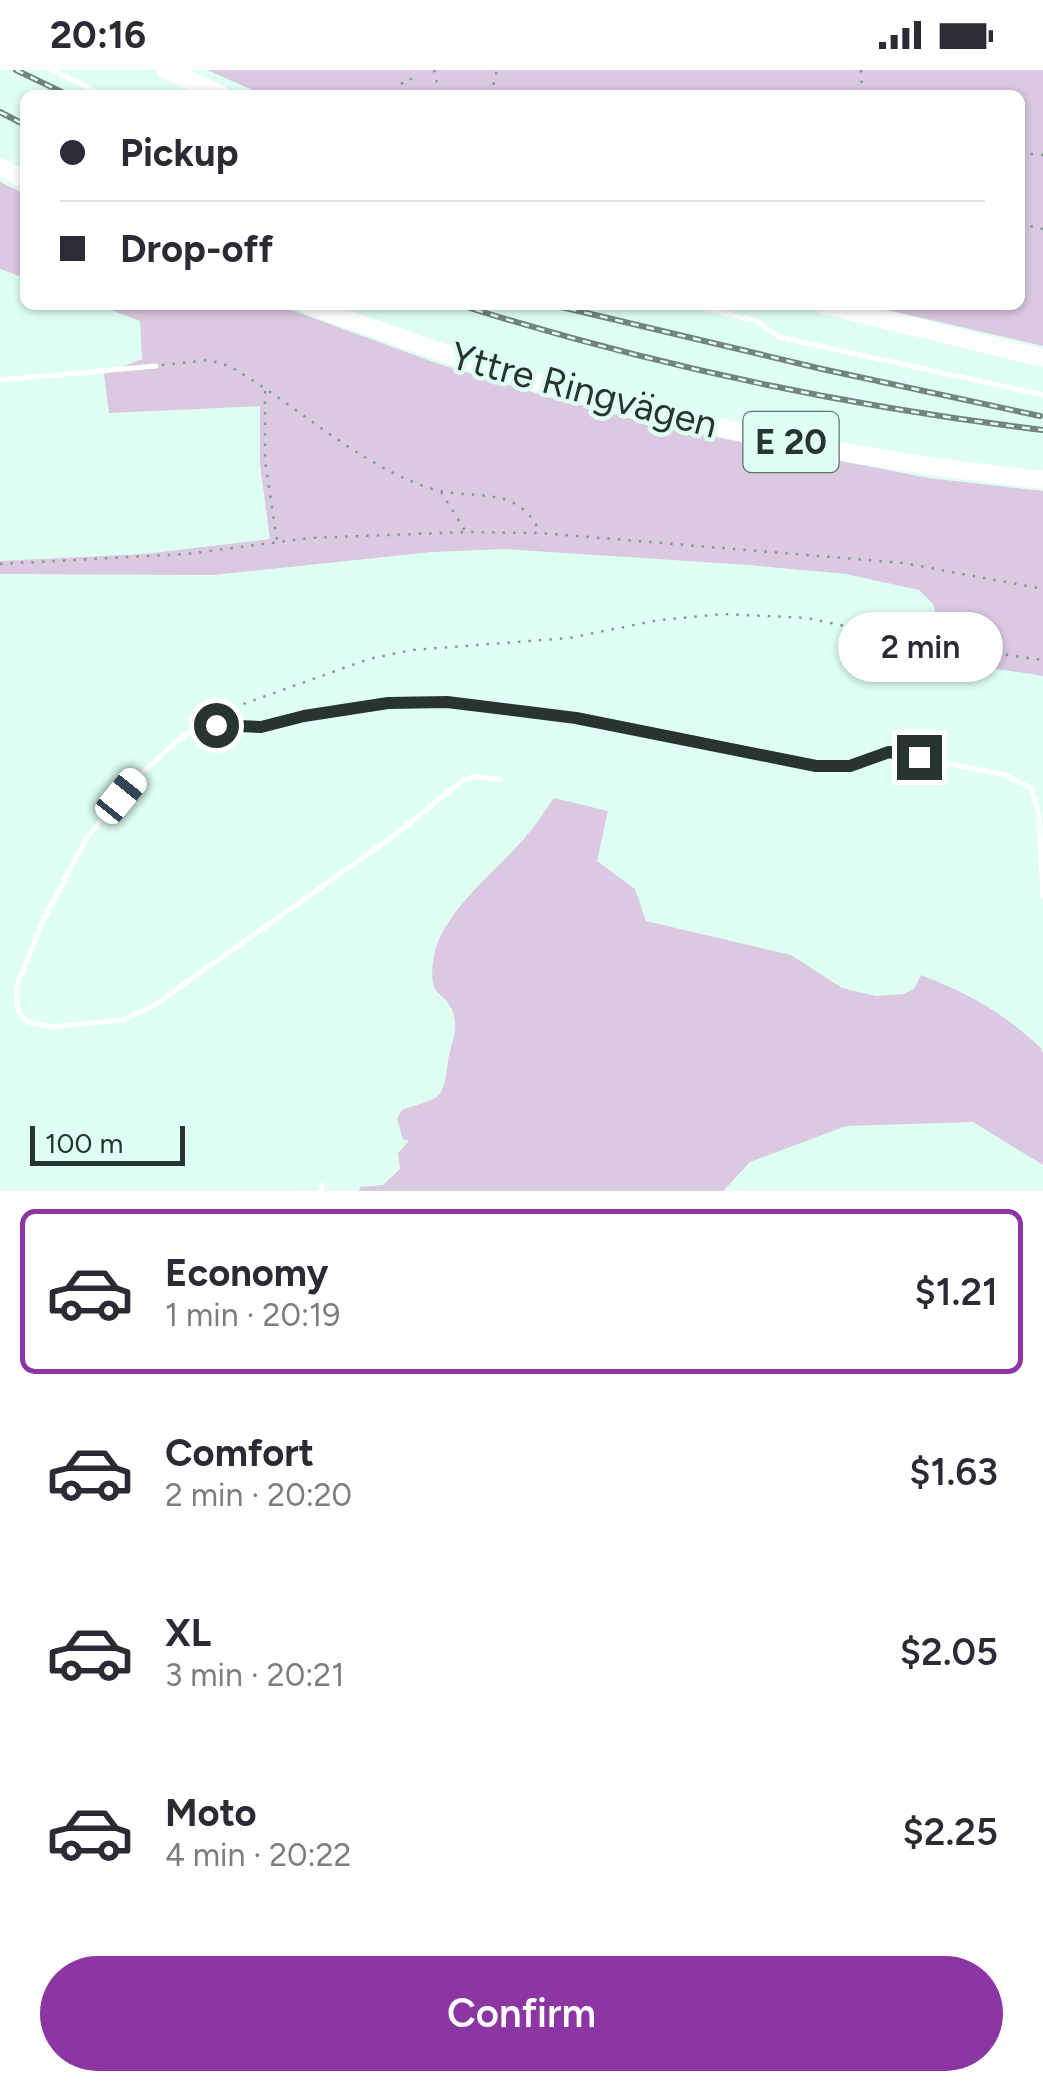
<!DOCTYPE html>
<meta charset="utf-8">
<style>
:root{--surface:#fff;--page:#f2f2f3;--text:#2b2b33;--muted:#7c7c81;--line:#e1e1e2;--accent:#8b36a3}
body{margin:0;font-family:Figtree,sans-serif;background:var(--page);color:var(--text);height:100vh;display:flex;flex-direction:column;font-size:38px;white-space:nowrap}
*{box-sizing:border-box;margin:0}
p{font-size:32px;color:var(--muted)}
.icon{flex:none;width:55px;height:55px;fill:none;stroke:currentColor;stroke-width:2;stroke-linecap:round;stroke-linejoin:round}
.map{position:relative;height:1121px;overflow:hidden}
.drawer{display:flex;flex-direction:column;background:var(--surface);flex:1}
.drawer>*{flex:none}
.banner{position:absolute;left:20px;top:20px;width:1005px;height:220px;border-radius:15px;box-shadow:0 2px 8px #0004;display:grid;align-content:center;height:220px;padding:0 40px;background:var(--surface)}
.scale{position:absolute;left:30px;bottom:25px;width:155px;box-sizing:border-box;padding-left:10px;border:5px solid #28342f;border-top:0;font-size:28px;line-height:35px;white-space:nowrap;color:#28342f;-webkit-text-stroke:8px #dffff2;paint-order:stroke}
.end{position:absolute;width:45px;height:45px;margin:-22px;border:12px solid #28342f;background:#fff;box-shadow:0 0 0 5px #fff}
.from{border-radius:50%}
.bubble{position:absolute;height:70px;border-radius:35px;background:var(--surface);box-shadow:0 2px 8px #0004;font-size:32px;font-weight:600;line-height:70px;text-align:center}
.car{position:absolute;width:30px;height:60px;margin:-30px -15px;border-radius:12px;box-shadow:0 0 8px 2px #0007;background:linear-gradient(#fff 24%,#345 0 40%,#fff 0 76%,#345 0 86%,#fff 0)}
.banner b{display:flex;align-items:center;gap:35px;height:95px;font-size:38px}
.banner b+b{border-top:2px solid var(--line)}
.banner i{width:25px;height:25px;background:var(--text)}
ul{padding:18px 0 0;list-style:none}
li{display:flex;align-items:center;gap:30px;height:165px;margin:0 20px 15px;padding:0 20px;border:5px solid transparent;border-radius:15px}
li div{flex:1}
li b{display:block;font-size:38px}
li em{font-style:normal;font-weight:600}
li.current{border-color:var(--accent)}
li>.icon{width:90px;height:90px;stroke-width:1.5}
.cta{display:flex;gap:20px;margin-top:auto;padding:20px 40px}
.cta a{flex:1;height:115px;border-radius:60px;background:var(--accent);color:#fff;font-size:40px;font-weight:600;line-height:115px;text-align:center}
.status{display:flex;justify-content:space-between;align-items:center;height:70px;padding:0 50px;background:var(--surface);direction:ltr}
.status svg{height:28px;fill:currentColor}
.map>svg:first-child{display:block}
.green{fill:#dbc8e1}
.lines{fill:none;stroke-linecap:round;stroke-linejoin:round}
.path{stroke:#849a91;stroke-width:2.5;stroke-dasharray:2.5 8;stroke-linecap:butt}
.service{stroke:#fff;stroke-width:5}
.motorway{stroke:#fff;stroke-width:18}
.rail-casing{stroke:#71857d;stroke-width:6}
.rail{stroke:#dffff2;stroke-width:2.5;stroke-dasharray:8;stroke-linecap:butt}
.route{stroke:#28342f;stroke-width:12}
.labels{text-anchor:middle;stroke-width:9;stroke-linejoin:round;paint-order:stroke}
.shield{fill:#dffff2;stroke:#5f716a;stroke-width:2.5}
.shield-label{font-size:35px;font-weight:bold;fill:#28342f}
.street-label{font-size:38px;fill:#28342f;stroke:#dffff2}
</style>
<div class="status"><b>20:16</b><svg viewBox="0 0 49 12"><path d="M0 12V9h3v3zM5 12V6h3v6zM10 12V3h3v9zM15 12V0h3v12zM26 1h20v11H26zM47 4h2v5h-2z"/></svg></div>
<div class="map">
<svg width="1043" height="1121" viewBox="0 0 1043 1121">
<rect width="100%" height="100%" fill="#dffff2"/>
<g class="green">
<polygon points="207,0 1043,0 1043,276 866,235 1020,235 1020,25 264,25"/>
<polygon points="0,112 25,124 25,208 0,199"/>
<polygon points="98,235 278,235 436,293 549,327 663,357 929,408 1043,421 1043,606 972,595 946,582 933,534 919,520 846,504 749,495 505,479 432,482 213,505 0,504 0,491 144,484 270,469 260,395 260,336 109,343 104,304 142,289 140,251"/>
<path d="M554,728l54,13 -11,50 38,28 11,32 145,34 51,33 34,8 27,-2 11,-5 7,-14c49,19 81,37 120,73l2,6v111l-70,-43 -127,4 -96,36 -27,29h-364l1,-4 23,-2 17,-16 -2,-16 11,-12 -6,-2 -6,-20 5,-9c38,-14 41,-6 46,-49 2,-16 10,-28 6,-45 -8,-30 -28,-12 -20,-60 7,-44 67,-89 93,-121 10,-11 18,-25 27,-37z"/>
</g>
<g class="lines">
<g class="path">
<polyline points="434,0 437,8 434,25"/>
<polyline points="861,0 862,25"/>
<polyline points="402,25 402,12 411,9 415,17"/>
<polyline points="491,25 497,0"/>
<polyline points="1020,83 1043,85"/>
<polyline points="1020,154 1043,159"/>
<path d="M162,295l47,-5 20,6c67,38 124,95 197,121 44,16 90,-6 114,45"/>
<polyline points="265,321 265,391 277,471"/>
<polyline points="441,422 466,462"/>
<polyline points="0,494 186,484 310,468 466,462 540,463 904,493 1043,519"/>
<polyline points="218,649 221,642 369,589 412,580 569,568 659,550 724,544 807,548 930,574 1043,590"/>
</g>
<g class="service">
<polyline points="52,0 103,25"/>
<polyline points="691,235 757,251 779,267 1043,325"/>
<polyline points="0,310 156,296"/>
<polyline points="500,709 472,707 463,710 395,765 153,936 122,950 50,957 28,952 18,941 16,917 44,849 87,767 139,705 186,664 216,655 261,657 304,646 388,633 447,632 577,648 815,696 850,696 889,682 1005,705 1031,718 1039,744 1043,826"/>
<polyline points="321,1121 322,1115"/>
</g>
<g class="motorway">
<polyline points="166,0 222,25"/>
<polyline points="0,97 25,110"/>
<path d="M308,235c78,28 157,57 237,79 163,46 330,78 498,96"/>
<polyline points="824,235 1043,288"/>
</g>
<g class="rail-casing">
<g id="rail">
<polyline points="16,0 68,25"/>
<polyline points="0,42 25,55"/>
<path d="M460,235c190,60 385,101 583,125"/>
<polyline points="553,235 822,299 1040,346"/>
</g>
</g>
<use href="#rail" class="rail"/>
</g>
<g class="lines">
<polyline class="route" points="216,655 261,657 304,646 388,633 447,632 576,648 816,696 850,696 889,682 919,687"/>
</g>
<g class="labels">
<rect class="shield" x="743.5" y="342" width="95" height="60" rx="8"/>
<g class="shield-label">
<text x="791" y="384">E 20</text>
</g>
<g class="street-label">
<text transform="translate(584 320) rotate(15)" y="13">Yttre Ringvägen</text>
</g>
</g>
</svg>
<div class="scale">100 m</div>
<i class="end from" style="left:216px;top:655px"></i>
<i class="end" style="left:919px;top:687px"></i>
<div class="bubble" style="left:838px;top:542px;width:165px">2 min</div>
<i class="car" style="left:121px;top:726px;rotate:39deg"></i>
<div class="banner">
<b><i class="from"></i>Pickup</b>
<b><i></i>Drop-off</b>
</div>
</div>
<section class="drawer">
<ul>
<li class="current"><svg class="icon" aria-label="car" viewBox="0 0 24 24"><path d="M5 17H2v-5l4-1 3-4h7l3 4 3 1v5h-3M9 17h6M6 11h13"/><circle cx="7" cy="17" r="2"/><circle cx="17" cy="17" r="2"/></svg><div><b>Economy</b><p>1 min · 20:19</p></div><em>$1.21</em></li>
<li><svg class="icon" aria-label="car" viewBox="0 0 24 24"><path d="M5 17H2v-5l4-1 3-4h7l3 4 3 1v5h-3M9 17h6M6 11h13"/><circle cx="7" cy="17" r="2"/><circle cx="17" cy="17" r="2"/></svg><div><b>Comfort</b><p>2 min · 20:20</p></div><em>$1.63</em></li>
<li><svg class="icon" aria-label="car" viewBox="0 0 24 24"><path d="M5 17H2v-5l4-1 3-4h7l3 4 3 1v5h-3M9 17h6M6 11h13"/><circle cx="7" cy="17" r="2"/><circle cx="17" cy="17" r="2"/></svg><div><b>XL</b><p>3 min · 20:21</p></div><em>$2.05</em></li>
<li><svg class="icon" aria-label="car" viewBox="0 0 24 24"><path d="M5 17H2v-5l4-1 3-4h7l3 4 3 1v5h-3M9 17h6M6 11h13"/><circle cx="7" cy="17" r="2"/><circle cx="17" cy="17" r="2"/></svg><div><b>Moto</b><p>4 min · 20:22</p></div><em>$2.25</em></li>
</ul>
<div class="cta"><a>Confirm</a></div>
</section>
